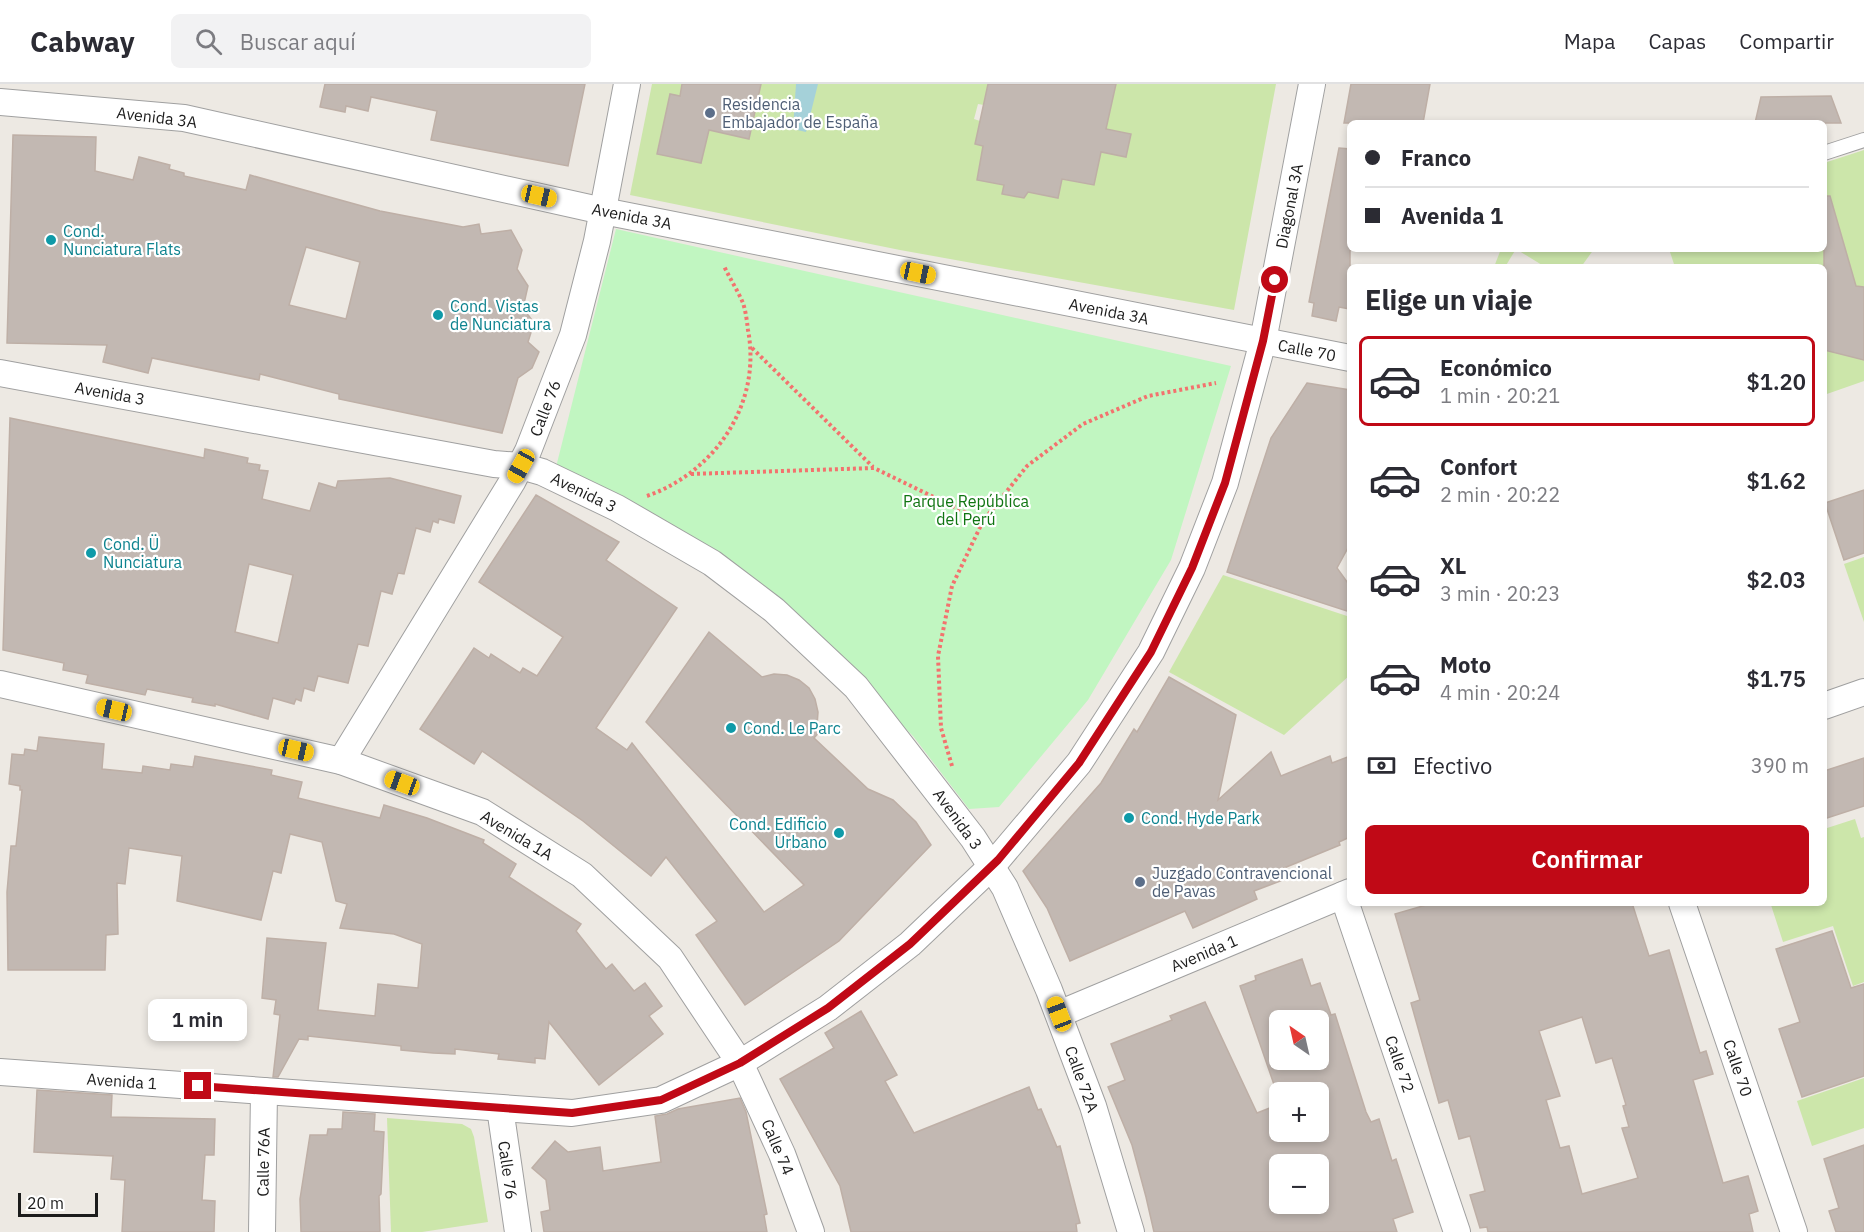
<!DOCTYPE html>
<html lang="es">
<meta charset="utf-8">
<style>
:root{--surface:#fff;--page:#f2f2f3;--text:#2b2b33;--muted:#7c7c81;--line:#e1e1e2;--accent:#c00916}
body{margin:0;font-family:"IBM Plex Sans",sans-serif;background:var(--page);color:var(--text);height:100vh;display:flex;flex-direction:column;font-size:22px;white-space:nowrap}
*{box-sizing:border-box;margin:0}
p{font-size:20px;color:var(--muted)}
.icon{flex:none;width:33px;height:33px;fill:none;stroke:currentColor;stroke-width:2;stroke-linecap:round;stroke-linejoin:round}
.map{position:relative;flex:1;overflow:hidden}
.side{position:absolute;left:1347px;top:180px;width:480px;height:642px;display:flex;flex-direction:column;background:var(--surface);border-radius:9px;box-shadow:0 3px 9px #0003}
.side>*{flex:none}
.top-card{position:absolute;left:1347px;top:36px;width:480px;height:132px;border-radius:9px;box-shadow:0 3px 9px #0003;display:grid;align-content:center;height:132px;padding:0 18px;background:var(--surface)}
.needle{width:39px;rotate:326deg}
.controls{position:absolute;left:1269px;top:926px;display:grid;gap:12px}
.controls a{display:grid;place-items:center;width:60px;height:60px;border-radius:9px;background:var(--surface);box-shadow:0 3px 9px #0003;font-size:30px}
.scale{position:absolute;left:18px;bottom:15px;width:80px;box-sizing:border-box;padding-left:6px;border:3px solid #1c1c1c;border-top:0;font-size:16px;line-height:21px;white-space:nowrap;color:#1c1c1c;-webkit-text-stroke:4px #fff;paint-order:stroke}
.end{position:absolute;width:27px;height:27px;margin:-14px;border:8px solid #c00916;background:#fff;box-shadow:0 0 0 3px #fff}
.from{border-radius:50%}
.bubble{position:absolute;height:42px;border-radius:9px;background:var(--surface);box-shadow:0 3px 9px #0003;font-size:20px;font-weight:600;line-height:42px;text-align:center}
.car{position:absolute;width:18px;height:36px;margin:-18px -9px;border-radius:8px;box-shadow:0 0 4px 2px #0007;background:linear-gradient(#f5c518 24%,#345 0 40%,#f5c518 0 76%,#345 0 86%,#f5c518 0)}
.top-card b{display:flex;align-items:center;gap:21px;height:57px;font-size:22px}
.top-card b+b{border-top:2px solid var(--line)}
.top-card i{width:15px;height:15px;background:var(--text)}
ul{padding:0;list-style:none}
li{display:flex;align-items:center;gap:18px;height:90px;margin:0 12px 9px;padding:0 6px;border:3px solid transparent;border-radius:9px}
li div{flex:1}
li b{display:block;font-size:22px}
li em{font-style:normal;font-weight:600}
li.on{border-color:var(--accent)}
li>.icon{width:54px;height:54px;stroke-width:1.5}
h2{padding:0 18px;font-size:27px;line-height:72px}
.pay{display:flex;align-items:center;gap:15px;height:66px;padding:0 18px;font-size:22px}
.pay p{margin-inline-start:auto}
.cta{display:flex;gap:12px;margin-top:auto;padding:12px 18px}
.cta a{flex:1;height:69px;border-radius:9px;background:var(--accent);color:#fff;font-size:24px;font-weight:600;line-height:69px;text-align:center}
header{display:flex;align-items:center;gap:36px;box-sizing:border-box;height:84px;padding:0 30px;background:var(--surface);border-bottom:2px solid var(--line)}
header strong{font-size:28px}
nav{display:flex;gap:33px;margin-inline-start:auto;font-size:21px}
.search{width:420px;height:54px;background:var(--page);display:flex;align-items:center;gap:15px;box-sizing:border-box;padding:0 21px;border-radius:9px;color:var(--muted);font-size:22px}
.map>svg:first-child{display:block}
.grass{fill:#cce6aa}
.park{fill:#c1f6c1}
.water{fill:#a5d1d9}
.building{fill:#c2b8b2;stroke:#beafa6;stroke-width:1.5;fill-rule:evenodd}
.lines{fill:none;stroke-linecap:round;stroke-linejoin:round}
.service-casing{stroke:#a0a0a0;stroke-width:16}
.minor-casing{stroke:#a0a0a0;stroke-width:28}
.path{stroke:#f3726e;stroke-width:4;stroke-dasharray:3 3;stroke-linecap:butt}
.service{stroke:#fff;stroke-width:14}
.minor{stroke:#fff;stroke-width:26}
.route{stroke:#c00916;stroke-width:8}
.service-dot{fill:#5c6f8a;stroke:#fff;stroke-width:2}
.culture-dot{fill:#0f9aa8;stroke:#fff;stroke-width:2}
.labels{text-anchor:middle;stroke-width:4.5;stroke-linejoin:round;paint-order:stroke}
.service-label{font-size:16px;fill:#4e5e75;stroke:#fff;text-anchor:start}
.street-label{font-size:16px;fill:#1c1c1c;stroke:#fff}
.culture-label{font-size:16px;fill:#0d838f;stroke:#fff;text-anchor:start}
.park-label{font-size:16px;fill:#107512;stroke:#fff}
</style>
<header>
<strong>Cabway</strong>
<div class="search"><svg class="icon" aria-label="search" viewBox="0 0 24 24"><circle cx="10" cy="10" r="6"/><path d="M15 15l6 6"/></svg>Buscar aquí</div>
<nav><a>Mapa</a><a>Capas</a><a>Compartir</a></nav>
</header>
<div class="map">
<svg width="1864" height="1148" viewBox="0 0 1864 1148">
<rect width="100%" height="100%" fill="#ede9e3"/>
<g class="grass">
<polygon points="652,0 988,0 984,21 978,20 974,35 980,37 975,60 983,62 977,95 1004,101 1002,110 1024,114 1028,108 1062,95 1094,101 1101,68 1126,73 1131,50 1106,45 1116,0 1276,0 1234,226 900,166 630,111"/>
<polygon points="1864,66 1864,297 1824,311 1824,183 1675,183 1669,165 1824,165 1824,79"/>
<polygon points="1501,165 1516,165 1505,183 1494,183"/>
<polygon points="1516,165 1594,165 1581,183 1542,183 1542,181"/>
<polygon points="1864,473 1864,538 1844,480"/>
<polygon points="1223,491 1350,533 1350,591 1284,651 1169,588"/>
<polygon points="1855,735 1861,754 1864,753 1864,898 1853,902 1833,842 1783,858 1771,821 1779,819 1824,819 1824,745"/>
<polygon points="1864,994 1864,1044 1812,1062 1797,1017"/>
<polygon points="387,1034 462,1040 471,1045 474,1053 488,1138 422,1148 391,1148"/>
</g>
<polygon class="park" points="616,145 1231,282 1171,476 1088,616 999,723 969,725 913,652 775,518 555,387"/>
<polygon class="water" points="796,0 818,0 806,48 793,45"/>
<g class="building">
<polygon points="325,0 585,0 568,82 431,56 437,27 371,13 368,27 346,22 345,28 320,23"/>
<polygon points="682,0 761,0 749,55 709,46 701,79 657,70 670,10 680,12"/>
<polygon points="988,0 1116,0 1106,45 1131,50 1126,73 1101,68 1094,101 1062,95 1058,114 1028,108 1024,114 1002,110 1004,101 977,96 983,62 975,60"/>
<polygon points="1351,0 1430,0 1423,39 1344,39"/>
<polygon points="1831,12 1841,39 1755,39 1761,13"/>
<path d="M13,51l83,2 -1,34 38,9 6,-23 31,8 -1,4 15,4v3l62,14 4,-15 130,36 83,16 16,-3 2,10 30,-4 11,20 -5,19 11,17 -5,22 11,15 -6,19 11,10 -7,16 -14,10 -16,55 -163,-34v-5l-79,-20 -1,6 -107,-22 -4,15 -45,-11 4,-17 -100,-2zM306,163l54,15 -14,57 -57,-14z"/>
<polygon points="1339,64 1350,65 1350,225 1339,223 1336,237 1312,232 1314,219 1309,218"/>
<polygon points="1824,112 1830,112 1856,202 1864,203 1864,276 1824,266"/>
<polygon points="1307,299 1350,306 1350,460 1337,484 1350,502 1350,528 1227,488 1271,354"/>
<path d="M10,334l194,40 1,-9 43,9 -1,5 13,2 -1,5 9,1 -6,28 48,12 9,-28 17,5 2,-7 52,-3 71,18 -7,27 -15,-4 -1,4 -5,-2 -3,11 -14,-4 -12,46 -6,-1 -6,21 -11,-3 -13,55 -10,-2 -10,39 -30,-7 -4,15 -10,-3 -3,13 -5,-2 -2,5 -21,-6 -5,21 -53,-15v2l-23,-4 1,-4 -46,-9 -2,6 -59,-12 2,-8 -25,-5 1,-7 -61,-13zM249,480l44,11 -15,68 -43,-11z"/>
<polygon points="1864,406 1864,469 1844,476 1825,419"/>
<polygon points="536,411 619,458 606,476 677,524 596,644 627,666 632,659 764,828 804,801 646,638 709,548 762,593 774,590 787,591 799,596 809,604 815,615 818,628 817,642 822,645 814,654 868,705 893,716 916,738 931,761 839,857 745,921 696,851 717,837 666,773 651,792 583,737 482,667 474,680 420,645 474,564 489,574 491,570 520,589 523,584 537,592 563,553 479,498"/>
<polygon points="1169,593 1236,631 1218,716 1271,668 1281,692 1330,672 1332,679 1350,672 1350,753 1339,758 1340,761 1284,784 1288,794 1254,807 1257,815 1193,844 1185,827 1070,877 1047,824 1023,787 1101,699 1134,645 1137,648"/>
<polygon points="39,653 104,660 102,685 142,689 143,682 170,686 171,680 193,683 195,672 272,686 271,691 302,698 298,714 380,734 384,721 427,734 484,756 483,759 516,780 509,793 581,840 576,847 606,885 612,880 634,907 645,899 662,922 649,932 663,950 599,1001 549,938 545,975 535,974 535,979 498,975 499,970 455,965 455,970 433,969 401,966 401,962 308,952 308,956 299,955 278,993 273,993 280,931 274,930 276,916 262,914 267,854 326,859 318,926 375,932 378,900 418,904 422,860 394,850 340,844 347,820 336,817 322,758 290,750 281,789 273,787 261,836 177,817 182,772 129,764 125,800 117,799 118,850 106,851 105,886 8,886 7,808 11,762 16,762 22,706 20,706 20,702 9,700 12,670 24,671 25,665 37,667"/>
<polygon points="1864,674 1864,722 1824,735 1824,687"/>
<path d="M1433,819h199l17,53 20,-6 31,103 6,-2 7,23 -20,6 30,103 25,-7 10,35 -9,3 4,18h-265l-1,-5 -7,1 -10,-33 15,-4 -15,-55 -11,3 -11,-39 -9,3 -28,-100 9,-3 -25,-86zM1582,933l14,46 16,-5 14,47 -3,1 6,21 -7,1 16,50 -56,16 -13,-48 -9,2 -14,-48 14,-4 -21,-65z"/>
<polygon points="1832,847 1851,904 1864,900 1864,992 1802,1013 1779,945 1800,938 1776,865"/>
<path d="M1302,875l9,27 9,-3 11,32 4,-1 31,98 5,10 8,-3 13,42 4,-2 17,53 -20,7 4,13h-243l-8,-35 -14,-52 -24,-58 17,-7 -14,-36 61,-24 -2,-4 35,-14 52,111 23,-9v27h38v-39h-38v10l-40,-116 16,-6 -1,-4zM1280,936h38v39h-38zM1280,1080h38v39h-38z"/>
<polygon points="861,927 897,991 885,997 914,1049 1029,1003 1038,1026 1041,1025 1057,1063 1060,1062 1080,1139 1076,1140 1077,1148 851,1148 840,1102 780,995 834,964 825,949"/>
<polygon points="37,1006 112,1011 111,1033 215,1035 214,1071 205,1071 202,1116 215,1117 214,1148 122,1148 125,1096 111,1095 113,1072 34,1068"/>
<polygon points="740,1014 746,1028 767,1130 764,1131 767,1148 544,1148 541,1128 550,1126 546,1096 532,1084 555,1057 568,1068 600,1063 603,1087 661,1078 655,1032 667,1030 678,1025"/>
<polygon points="343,1028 375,1030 374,1047 384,1048 381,1110 379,1112 380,1148 301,1148 300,1115 310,1051 327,1051 328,1045 342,1045"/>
<polygon points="1864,1061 1864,1148 1836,1148 1829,1127 1839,1124 1824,1075"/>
</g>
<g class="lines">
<g class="service-casing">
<polyline id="service" points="1824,69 1864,56"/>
</g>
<g class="minor-casing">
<g id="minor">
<polyline points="0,18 184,34 603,127 1350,274"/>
<polyline points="0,289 494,380 521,382 542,388 617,424 712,479 774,526 856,603 973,754 1005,804 1049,906 1093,1022 1131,1148"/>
<polyline points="0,600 341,677 482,728 582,791 670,874 740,979 782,1070 811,1148"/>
<polyline points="1824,622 1864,608"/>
<polyline points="341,677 512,398 528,367 573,251 597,157 627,0"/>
<polyline points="1343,811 1457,1148"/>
<polyline points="1682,819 1794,1148"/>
<polyline points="1059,930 1350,808"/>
<polyline points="0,988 572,1029 661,1016 740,979 828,924 910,860 992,782 1079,679 1151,568 1192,484 1225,399 1263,257 1312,0"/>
<polyline points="500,1024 518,1148"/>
<polyline points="262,1148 264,1007"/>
</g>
</g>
<g class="path">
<polyline points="752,264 873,383"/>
<polyline points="691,390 874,384 983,437"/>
<path d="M647,412c68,-24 115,-92 101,-166 -1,-8 -2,-18 -5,-27 -5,-12 -13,-24 -19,-37"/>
<polyline points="952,682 941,644 938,572 952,502 983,437 1027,382 1083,340 1148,312 1216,299"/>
</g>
<use href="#service" class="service"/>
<use href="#minor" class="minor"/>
</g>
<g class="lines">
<polyline class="route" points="198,1002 572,1029 661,1016 740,979 828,924 910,860 998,776 1079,679 1151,568 1192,484 1225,399 1263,257 1275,196"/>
</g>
<g class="service-dot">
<circle cx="710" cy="29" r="6"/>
<circle cx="1140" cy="798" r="6"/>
</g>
<g class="culture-dot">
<circle cx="51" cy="156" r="6"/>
<circle cx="438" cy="231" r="6"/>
<circle cx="91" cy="469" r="6"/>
<circle cx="731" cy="644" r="6"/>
<circle cx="1129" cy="734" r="6"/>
<circle cx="839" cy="749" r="6"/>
</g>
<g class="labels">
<g class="service-label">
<text x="722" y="26">Residencia<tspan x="722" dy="18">Embajador de España</tspan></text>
<text x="1152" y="795">Juzgado Contravencional<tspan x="1152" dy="18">de Pavas</tspan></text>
</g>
<g class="street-label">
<text transform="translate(157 33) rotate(7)" y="6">Avenida 3A</text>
<text transform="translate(1289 122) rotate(-79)" y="6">Diagonal 3A</text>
<text transform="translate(632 132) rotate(11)" y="6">Avenida 3A</text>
<text transform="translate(1109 227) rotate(11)" y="6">Avenida 3A</text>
<text transform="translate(1307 266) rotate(11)" y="6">Calle 70</text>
<text transform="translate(110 309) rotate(10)" y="6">Avenida 3</text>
<text transform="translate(545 324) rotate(-69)" y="6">Calle 76</text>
<text transform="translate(584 408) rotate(26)" y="6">Avenida 3</text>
<text transform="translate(958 735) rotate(54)" y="6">Avenida 3</text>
<text transform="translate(517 751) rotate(31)" y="6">Avenida 1A</text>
<text transform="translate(1204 869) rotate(-23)" y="6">Avenida 1</text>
<text transform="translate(1400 980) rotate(71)" y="6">Calle 72</text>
<text transform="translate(1738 984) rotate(71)" y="6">Calle 70</text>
<text transform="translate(1082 995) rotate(70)" y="6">Calle 72A</text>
<text transform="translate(122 997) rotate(4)" y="6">Avenida 1</text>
<text transform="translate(778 1063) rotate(67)" y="6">Calle 74</text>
<text transform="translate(263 1078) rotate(-89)" y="6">Calle 76A</text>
<text transform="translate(508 1086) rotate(82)" y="6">Calle 76</text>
</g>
<g class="culture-label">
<text x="63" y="153">Cond.<tspan x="63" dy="18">Nunciatura Flats</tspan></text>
<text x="450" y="228">Cond. Vistas<tspan x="450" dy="18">de Nunciatura</tspan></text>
<text x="103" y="466">Cond. Ü<tspan x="103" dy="18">Nunciatura</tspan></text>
<text x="743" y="650">Cond. Le Parc</text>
<text x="1141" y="740">Cond. Hyde Park</text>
<text x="827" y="746" text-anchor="end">Cond. Edificio<tspan x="827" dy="18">Urbano</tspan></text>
</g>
<g class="park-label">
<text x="966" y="423">Parque República<tspan x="966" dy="18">del Perú</tspan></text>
</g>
</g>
</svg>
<div class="controls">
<a><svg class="needle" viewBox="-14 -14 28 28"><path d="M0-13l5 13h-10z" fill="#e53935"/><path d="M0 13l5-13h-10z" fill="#7c7c81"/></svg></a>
<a>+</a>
<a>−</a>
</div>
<div class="scale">20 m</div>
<i class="end from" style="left:1275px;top:196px"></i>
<i class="end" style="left:198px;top:1002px"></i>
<div class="bubble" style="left:148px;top:915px;width:99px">1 min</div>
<i class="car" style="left:539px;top:112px;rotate:103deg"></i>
<i class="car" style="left:918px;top:189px;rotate:102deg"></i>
<i class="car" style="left:521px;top:382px;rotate:209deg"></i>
<i class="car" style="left:114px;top:626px;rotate:283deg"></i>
<i class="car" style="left:296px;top:666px;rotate:103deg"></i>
<i class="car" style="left:402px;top:699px;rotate:290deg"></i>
<i class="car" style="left:1059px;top:930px;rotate:339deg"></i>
<div class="top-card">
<b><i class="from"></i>Franco</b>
<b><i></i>Avenida 1</b>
</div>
<section class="side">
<h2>Elige un viaje</h2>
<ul>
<li class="on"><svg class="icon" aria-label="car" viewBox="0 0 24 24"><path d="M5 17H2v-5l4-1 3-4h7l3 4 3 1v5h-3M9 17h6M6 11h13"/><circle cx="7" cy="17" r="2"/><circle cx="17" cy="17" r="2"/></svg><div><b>Económico</b><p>1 min · 20:21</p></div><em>$1.20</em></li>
<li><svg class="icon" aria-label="car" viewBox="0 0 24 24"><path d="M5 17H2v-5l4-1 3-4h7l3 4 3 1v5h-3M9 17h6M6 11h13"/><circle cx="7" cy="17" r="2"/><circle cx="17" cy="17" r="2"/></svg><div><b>Confort</b><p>2 min · 20:22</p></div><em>$1.62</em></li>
<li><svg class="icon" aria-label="car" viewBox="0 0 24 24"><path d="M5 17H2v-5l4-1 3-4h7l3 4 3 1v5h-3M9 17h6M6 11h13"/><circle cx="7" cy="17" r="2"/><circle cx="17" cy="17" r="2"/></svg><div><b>XL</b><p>3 min · 20:23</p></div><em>$2.03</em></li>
<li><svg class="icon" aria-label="car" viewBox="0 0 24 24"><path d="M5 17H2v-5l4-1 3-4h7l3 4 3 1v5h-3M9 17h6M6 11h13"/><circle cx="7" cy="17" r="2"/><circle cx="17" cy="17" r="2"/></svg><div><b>Moto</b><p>4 min · 20:24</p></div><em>$1.75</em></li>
</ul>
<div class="pay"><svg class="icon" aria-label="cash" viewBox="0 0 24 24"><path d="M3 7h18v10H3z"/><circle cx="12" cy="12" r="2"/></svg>Efectivo<p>390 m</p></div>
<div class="cta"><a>Confirmar</a></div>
</section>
</div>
